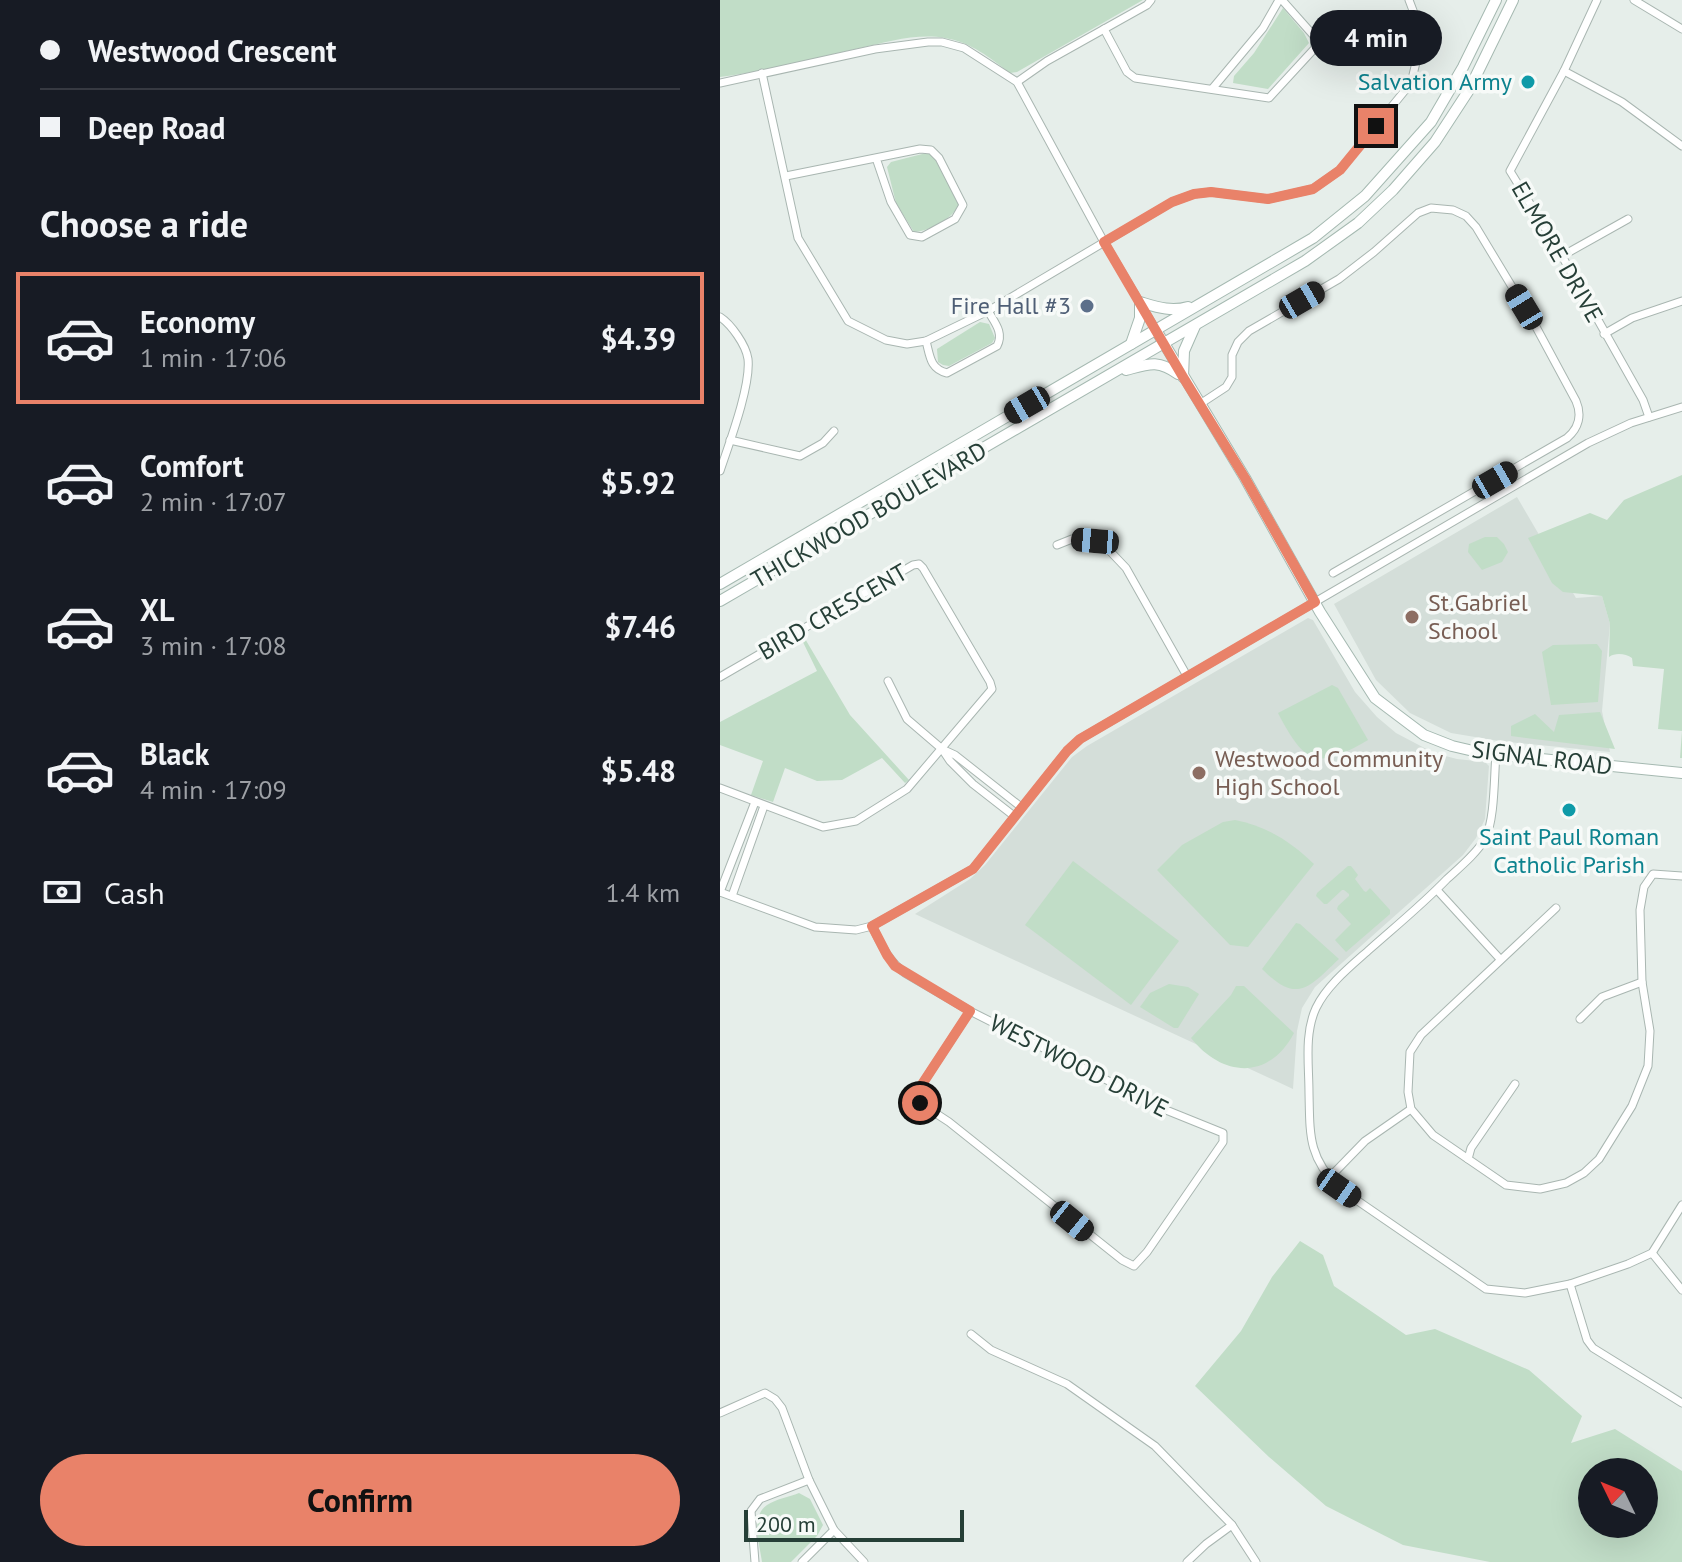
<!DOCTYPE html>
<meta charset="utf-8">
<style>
:root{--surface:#171b24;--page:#20242c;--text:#f1f3f6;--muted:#9ea1a6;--line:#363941;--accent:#e98269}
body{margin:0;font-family:"PT Sans",sans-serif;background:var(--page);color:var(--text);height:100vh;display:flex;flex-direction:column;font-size:30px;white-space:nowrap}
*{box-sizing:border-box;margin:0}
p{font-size:26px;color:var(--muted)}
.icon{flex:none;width:44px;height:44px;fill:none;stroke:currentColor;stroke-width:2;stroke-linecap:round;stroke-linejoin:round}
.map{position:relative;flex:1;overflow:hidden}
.sheet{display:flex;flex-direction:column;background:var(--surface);width:720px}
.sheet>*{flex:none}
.banner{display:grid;align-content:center;height:176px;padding:0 40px;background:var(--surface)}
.needle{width:52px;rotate:313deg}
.fabs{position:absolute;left:858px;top:1458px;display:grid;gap:16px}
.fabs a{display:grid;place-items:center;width:80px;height:80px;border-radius:50%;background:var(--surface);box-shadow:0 8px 32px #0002;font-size:40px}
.scale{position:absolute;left:24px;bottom:20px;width:220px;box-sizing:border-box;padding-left:8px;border:4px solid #263f37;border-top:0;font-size:22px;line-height:28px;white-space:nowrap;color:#263f37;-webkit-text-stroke:6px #f7faf8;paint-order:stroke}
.end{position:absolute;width:36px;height:36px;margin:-18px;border:10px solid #e98269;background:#111;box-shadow:0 0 0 4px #111}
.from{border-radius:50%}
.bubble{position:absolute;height:56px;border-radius:28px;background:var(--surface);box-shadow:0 8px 32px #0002;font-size:26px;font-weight:600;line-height:56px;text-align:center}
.car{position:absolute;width:24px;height:48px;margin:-24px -12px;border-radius:10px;box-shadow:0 0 6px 2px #0007;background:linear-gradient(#222 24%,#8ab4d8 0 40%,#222 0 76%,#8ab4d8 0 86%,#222 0)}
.banner b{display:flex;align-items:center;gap:28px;height:76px;font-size:30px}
.banner b+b{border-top:2px solid var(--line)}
.banner i{width:20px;height:20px;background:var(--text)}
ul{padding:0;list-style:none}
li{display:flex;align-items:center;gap:24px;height:132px;margin:0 16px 12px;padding:0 24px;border:4px solid transparent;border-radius:0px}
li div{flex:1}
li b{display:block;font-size:30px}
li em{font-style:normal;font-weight:600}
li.on{border-color:var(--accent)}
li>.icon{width:72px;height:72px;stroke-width:1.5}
h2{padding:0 40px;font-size:36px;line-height:96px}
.pay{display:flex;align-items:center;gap:20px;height:88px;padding:0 40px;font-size:30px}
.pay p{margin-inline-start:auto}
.button{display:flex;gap:16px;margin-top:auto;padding:16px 40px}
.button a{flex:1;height:92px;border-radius:48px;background:var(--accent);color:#111;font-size:32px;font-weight:600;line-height:92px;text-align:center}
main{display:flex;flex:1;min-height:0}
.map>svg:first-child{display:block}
.built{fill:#d4ded9}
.green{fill:#c1ddc7;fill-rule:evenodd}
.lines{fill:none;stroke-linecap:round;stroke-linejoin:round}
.street-casing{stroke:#a9b6b1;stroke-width:9}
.secondary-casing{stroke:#a5b9b1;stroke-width:12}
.street{stroke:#fff;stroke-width:7}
.secondary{stroke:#fff;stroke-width:10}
.route{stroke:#e98269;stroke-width:10}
.culture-dot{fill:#0f9aa8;stroke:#f7faf8;stroke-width:3}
.service-dot{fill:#5c6f8a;stroke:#f7faf8;stroke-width:3}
.education-dot{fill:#8d6e63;stroke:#f7faf8;stroke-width:3}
.labels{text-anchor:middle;stroke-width:7;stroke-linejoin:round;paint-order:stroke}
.culture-label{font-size:24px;fill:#0d838f;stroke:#f7faf8;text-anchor:end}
.street-label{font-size:24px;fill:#263f37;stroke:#f7faf8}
.service-label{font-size:24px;fill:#4e5e75;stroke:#f7faf8;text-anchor:end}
.education-label{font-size:24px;fill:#785e54;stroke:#f7faf8;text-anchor:start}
</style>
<main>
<section class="sheet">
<div class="banner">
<b><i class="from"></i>Westwood Crescent</b>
<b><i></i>Deep Road</b>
</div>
<h2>Choose a ride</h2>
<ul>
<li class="on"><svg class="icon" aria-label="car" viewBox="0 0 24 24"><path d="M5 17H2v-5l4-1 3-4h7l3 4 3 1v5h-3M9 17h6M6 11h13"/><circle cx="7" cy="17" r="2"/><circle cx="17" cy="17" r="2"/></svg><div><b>Economy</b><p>1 min · 17:06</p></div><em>$4.39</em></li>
<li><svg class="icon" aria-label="car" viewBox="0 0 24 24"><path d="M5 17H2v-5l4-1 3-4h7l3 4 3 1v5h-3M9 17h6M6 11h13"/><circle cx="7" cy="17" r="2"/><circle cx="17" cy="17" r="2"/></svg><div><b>Comfort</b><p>2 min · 17:07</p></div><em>$5.92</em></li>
<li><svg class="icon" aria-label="car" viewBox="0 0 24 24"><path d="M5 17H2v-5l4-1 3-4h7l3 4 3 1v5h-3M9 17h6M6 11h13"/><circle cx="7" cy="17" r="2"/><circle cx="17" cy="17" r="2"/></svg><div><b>XL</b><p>3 min · 17:08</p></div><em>$7.46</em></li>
<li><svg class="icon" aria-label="car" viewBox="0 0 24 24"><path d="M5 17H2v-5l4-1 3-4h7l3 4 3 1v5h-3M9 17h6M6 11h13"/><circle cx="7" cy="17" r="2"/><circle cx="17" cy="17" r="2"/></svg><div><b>Black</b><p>4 min · 17:09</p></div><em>$5.48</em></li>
</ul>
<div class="pay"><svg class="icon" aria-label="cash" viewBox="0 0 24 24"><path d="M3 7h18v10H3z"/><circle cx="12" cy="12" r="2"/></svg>Cash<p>1.4 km</p></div>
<div class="button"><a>Confirm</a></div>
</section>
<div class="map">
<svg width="962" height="1562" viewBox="0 0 962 1562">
<rect width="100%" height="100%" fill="#e6eeea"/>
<g class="built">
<polygon points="797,497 856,598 882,596 890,624 882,711 890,752 779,741 731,733 690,713 656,680 614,604"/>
<polygon points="588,618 593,620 635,692 657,717 676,733 714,753 737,759 765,762 769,766 765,819 756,838 743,855 595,987 582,1008 577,1031 573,1089 195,914 250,879 265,865 352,757 367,746"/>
</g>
<g class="green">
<path d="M0,0h423l-126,72 -7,1c-20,-15 -39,-31 -65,-35 -28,-5 -58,4 -85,10 -46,10 -93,23 -140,29z"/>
<polygon points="563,8 584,33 589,43 548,89 513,83 514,76 534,53"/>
<path d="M206,153l7,2 26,50c-6,13 -31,27 -45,27l-18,-29 -9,-36 4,-5z"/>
<polygon points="260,322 269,324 275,338 272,343 229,366 223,365 218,362 217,349"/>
<path d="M962,475v283h-2l2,-27 -24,-2 6,-60 -31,-3 -1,-8c-6,-4 -16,-6 -23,-1l1,-33 -8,-28 -39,-4 -11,-9 -24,-45 62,-25 17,7 17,-20z"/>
<polygon points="765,537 777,537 784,544 788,552 782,562 762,570 748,552 749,544"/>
<polygon points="84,637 130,715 189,780 185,783 162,758 122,780 97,781 65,768 53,802 31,795 43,761 0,745 0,722 97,671 81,638"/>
<polygon points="877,644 882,651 878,702 831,705 822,652 833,645"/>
<path d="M612,685l6,3 30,52c-51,30 -63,25 -90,-27z"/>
<polygon points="880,712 895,749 791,736 791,726 815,714 834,732 839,715"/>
<path d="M515,820c32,6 56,22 79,44l-66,83 -18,-2 -73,-75 25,-25 41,-23z"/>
<polygon points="353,861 459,941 411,1005 305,925"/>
<polygon points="628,866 631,866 638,875 635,879 644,891 646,892 650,888 670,910 670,914 626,952 615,940 631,924 617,909 618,906 629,896 629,894 624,890 622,890 607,904 604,904 596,896 597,893"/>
<path d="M576,923l4,1 39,35c-30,28 -41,46 -77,10z"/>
<polygon points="449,984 468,987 479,994 458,1028 454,1028 420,1007 430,993"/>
<path d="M516,986h8l50,47c-25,48 -72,44 -103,5l40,-43z"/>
<path d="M580,1241l23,14 11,31 72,49 29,-6 94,41 53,46 -11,27 44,-14 67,42v91h-192l-87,-17 -77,-39 -57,-49 -74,-71 46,-55 31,-54zM924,1472v52h-52v-52z"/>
<path d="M79,1493l11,6 13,26 -6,11 -26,26h-29c-2,-16 -12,-46 5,-57 9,-6 22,-8 32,-12z"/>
</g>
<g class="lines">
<g class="street-casing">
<g id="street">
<polyline points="877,0 844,71 790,171 842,256 923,400 929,417"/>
<polyline points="914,0 962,29"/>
<polyline points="384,29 407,72 415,78 549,98 595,48 594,36 562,0"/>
<polyline points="844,71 902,102 962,146"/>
<polyline points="42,73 78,238 128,321 166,340 187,344 206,341 268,311 452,202 474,194 491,192 548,199 593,189 620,170 691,83 700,46 697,21 689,0"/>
<polyline points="297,82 327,61 427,5 431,0"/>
<polyline points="0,83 155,49 208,42 222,42 244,48 297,82 384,242 436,330"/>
<polyline points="492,89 543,28 559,0"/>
<polyline points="66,176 200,149 211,150 219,158 243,205 235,219 202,237 190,235 171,202 156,158"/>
<polyline points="842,256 908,219"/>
<path d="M0,317c11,7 26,28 28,42 3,27 -19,85 -28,112"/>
<polyline points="884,334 912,318 962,301"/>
<path d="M206,341c4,15 4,28 21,32l50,-27c7,-13 -2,-23 -9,-35"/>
<path d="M480,404l26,-17 6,-10v-22l6,-13 11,-11 90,-52 35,-27 44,-39 13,-5 22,2 13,6 10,11 59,98 41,76c6,14 3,27 -9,37l-234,135"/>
<polyline points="10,440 80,456 103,443 114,431"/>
<polyline points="337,545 352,539 375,541 387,548 406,568 467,676"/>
<polyline points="0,677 193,565 199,564 203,568 270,682 272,689 187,789 136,821 103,827 0,788"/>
<polyline points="168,681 187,719 222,749 230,761 253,784 294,816"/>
<polyline points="224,750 235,755 301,807"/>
<path d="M776,754c-2,22 -1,66 -11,85 -9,15 -25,28 -38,40 -24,25 -51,47 -77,70 -19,17 -43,36 -54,59 -12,26 -7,57 -7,85 1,42 -1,64 30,95l147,101 39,4 45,-9 58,-20 24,-11 30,-48"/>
<polyline points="717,890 780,959"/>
<polyline points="0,892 95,927 136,930 152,926 253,869 347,751 360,739 868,443 911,423 962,407"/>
<polyline points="0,892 35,802"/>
<polyline points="12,896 44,806"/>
<polyline points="836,908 701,1035 690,1052 688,1092 691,1109 713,1135 786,1185 820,1189 846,1183 864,1173 879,1159 912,1106 928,1066 930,1031 922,982 920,910 924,887 933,874 962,876"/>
<path d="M152,926c9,18 16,35 33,47l65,38 196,99 57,23v9l-76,110 -13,14 -12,-6 -173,-138 -29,-19 -3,-11 53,-81"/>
<polyline points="860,1019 882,997 922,982"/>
<polyline points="748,1159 751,1148 795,1084"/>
<polyline points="609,1178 645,1141 691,1109"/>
<polyline points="932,1253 962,1290"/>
<polyline points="850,1284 867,1340 873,1348 962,1403"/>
<polyline points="251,1334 271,1350 347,1384 435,1446 512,1525 536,1562"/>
<polyline points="0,1413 45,1393 55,1399 62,1408 89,1480 114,1530 144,1562"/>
<polyline points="35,1562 31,1511 40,1499 89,1480"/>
<polyline points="82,1562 114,1530"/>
<polyline points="467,1562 486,1544 512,1525"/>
</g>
</g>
<g class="secondary-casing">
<g id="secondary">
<polyline points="436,330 525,478 600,612 655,698 704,735 732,746 762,753 962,773"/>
<path d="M411,344l9,-26v-16c17,5 31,10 48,5"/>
<path d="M406,370c22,-6 32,-11 52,4"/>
<polyline points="463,377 464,351 475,326"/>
<polyline points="0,584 593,238 645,196 711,122 743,67 776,0"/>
<polyline points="0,601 585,261 638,223 673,190 715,142 749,90 793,0"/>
</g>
</g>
<use href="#street" class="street"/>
<use href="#secondary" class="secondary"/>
</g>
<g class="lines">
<polyline class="route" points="200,1103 197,1092 250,1011 175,966 167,955 152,926 253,869 347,751 360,739 595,602 525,478 463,377 384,242 452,202 474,194 491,192 548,199 593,189 620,170 656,126"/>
</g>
<g class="culture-dot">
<circle cx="808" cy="82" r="8"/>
<circle cx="849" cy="810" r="8"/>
</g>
<circle class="service-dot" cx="367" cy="306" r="8"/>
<g class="education-dot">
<circle cx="692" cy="617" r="8"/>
<circle cx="479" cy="773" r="8"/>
</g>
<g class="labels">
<g class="culture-label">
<text x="792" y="90">Salvation Army</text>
<text x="849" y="845" text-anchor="middle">Saint Paul Roman<tspan x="849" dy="28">Catholic Parish</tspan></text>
</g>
<g class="street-label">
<text transform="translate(837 252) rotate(60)" y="8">ELMORE DRIVE</text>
<text transform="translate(149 515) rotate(-30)" y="8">THICKWOOD BOULEVARD</text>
<text transform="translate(113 612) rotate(-30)" y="8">BIRD CRESCENT</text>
<text transform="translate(822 758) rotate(7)" y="8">SIGNAL ROAD</text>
<text transform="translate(359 1066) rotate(27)" y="8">WESTWOOD DRIVE</text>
</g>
<g class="service-label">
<text x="351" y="314">Fire Hall #3</text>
</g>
<g class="education-label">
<text x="708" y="611">St.Gabriel<tspan x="708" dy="28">School</tspan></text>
<text x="495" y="767">Westwood Community<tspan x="495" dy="28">High School</tspan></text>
</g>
</g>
</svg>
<div class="fabs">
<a><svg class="needle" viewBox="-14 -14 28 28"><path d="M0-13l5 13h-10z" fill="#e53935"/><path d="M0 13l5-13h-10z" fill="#9ea1a6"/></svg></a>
</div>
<div class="scale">200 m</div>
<i class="end from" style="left:200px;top:1103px"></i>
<i class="end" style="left:656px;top:126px"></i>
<div class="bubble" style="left:590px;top:10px;width:132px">4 min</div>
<i class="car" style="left:582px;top:300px;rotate:60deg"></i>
<i class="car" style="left:804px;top:307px;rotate:329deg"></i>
<i class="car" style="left:307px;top:405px;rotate:240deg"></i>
<i class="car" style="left:775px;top:480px;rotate:60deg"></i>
<i class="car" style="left:375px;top:541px;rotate:275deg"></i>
<i class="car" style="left:619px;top:1188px;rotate:125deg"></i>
<i class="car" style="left:352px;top:1221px;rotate:129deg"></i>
</div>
</main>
